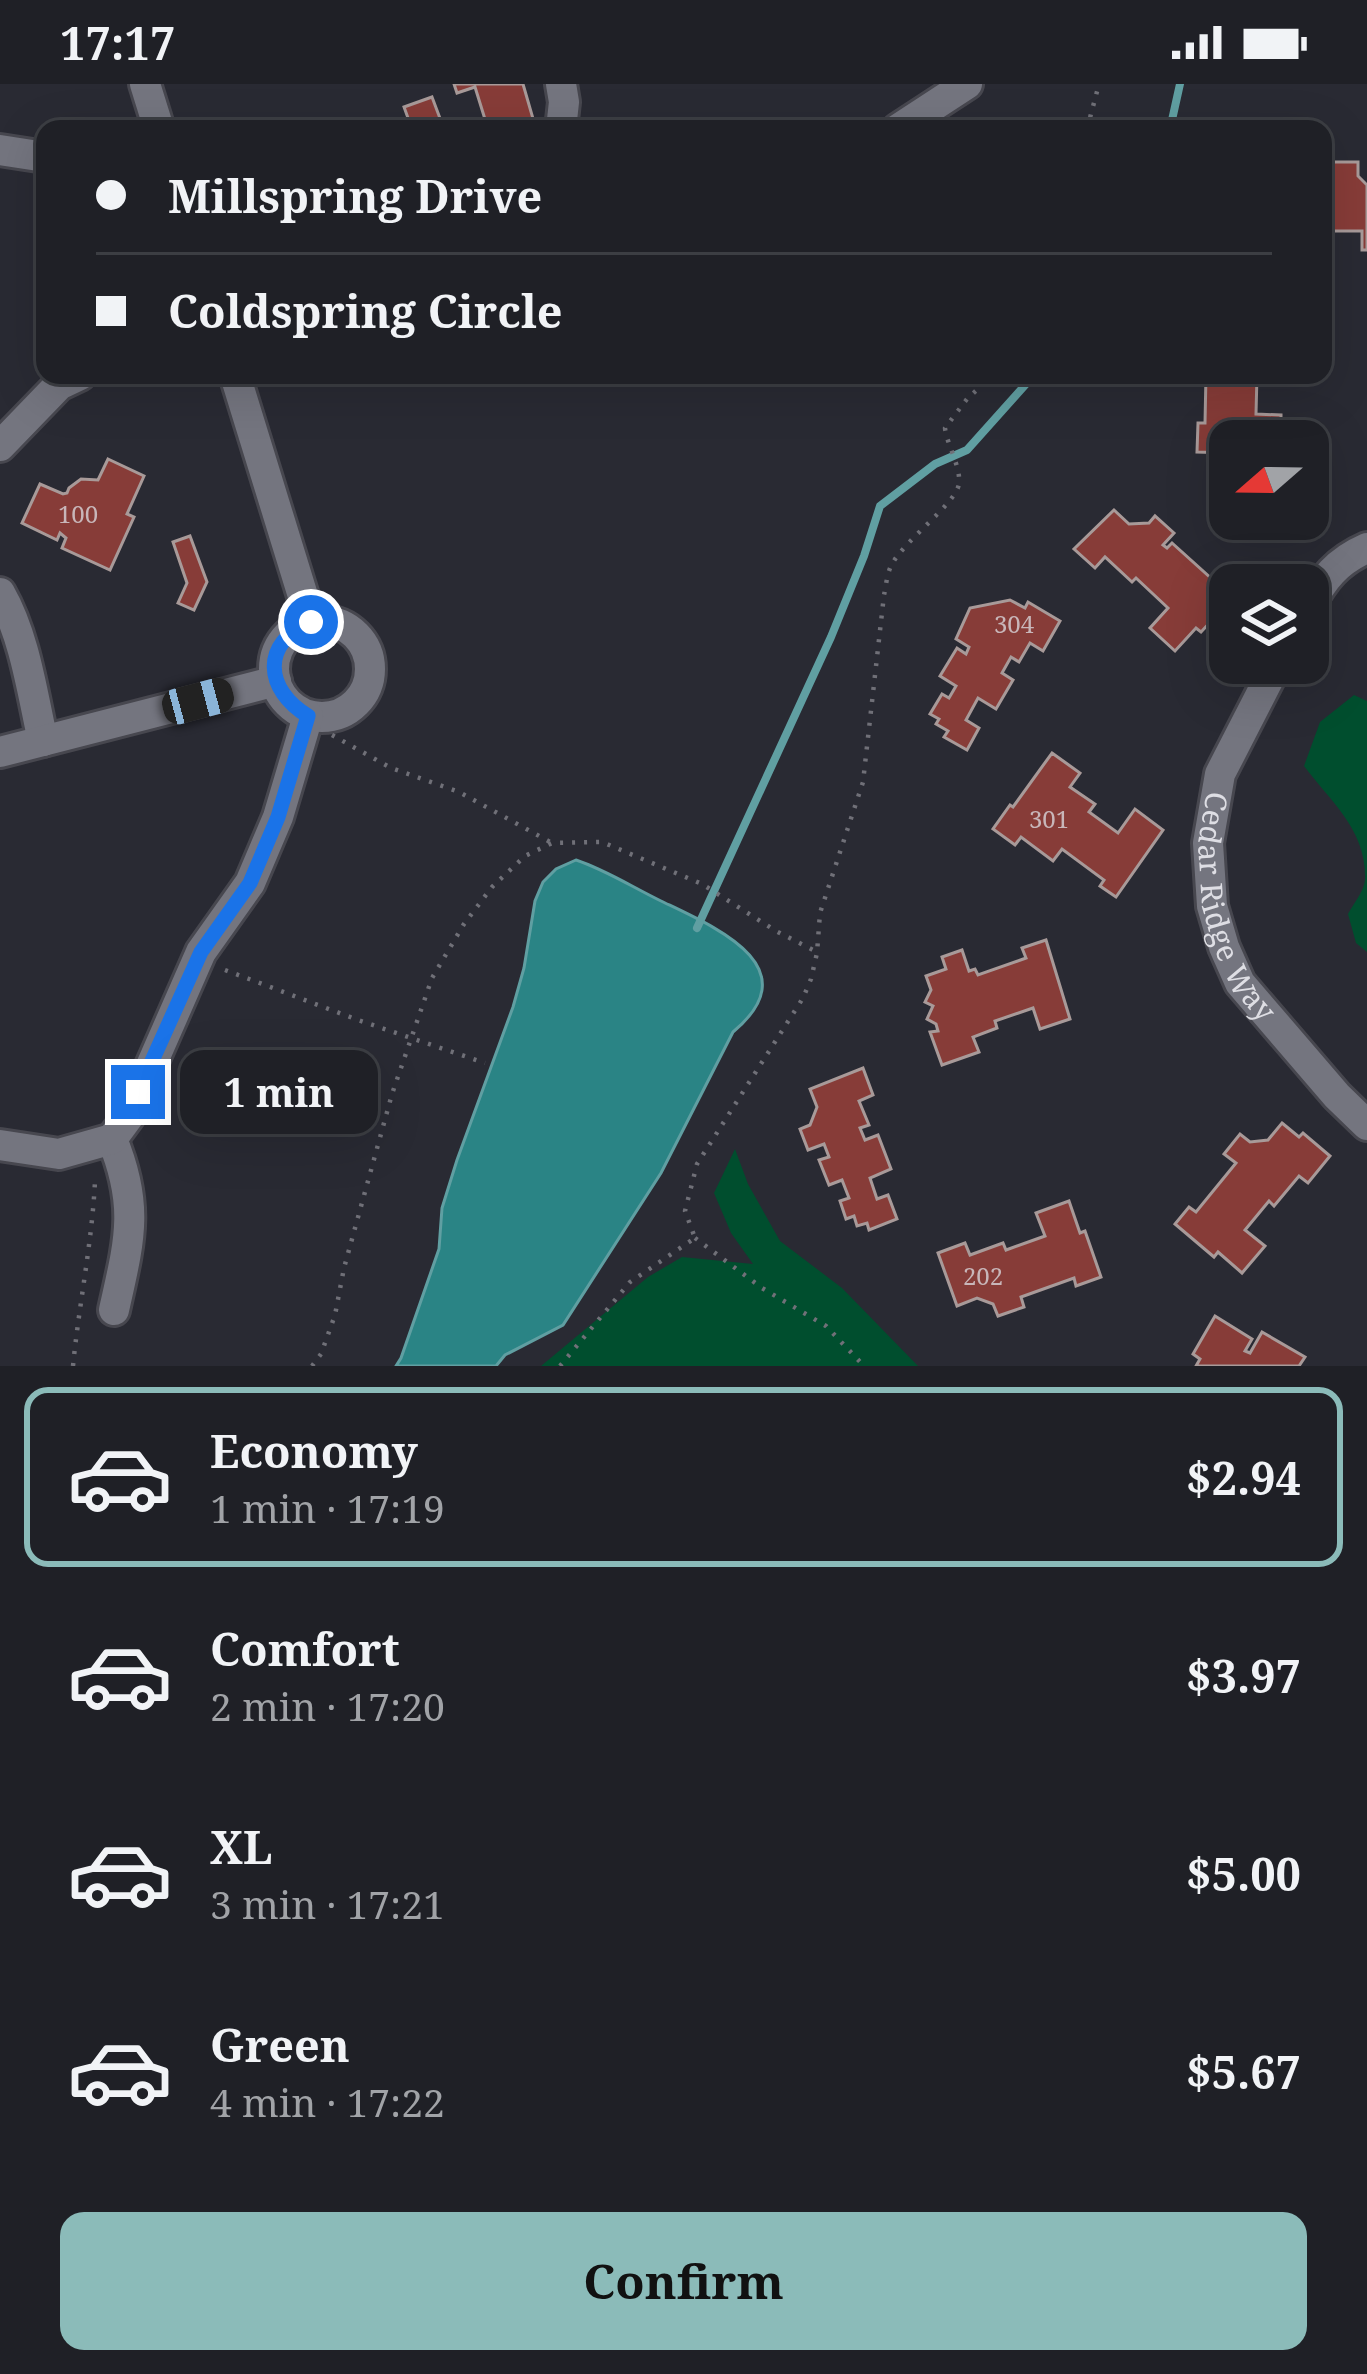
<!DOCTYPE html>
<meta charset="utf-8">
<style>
:root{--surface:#1f2026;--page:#2c2d32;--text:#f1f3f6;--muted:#a1a3a7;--line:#3c3e43;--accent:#8bbbb9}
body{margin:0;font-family:"Noto Serif",serif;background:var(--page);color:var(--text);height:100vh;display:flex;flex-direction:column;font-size:45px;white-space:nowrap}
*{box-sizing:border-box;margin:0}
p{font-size:39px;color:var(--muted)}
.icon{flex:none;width:66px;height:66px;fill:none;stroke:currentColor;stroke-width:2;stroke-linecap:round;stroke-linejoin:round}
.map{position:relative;height:1282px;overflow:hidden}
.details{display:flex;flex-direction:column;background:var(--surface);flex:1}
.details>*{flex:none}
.hud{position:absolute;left:36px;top:36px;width:1296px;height:264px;border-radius:24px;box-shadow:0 12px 48px #0002,0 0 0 3px var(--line);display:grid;align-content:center;height:264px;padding:0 60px;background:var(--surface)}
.needle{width:78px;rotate:250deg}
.fabs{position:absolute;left:1209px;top:336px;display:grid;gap:24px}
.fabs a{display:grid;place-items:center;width:120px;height:120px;border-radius:24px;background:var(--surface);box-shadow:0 12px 48px #0002,0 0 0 3px var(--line);font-size:60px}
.end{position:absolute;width:54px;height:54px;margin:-27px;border:15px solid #1a73e8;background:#fff;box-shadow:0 0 0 6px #fff}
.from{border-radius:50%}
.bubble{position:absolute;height:84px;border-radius:24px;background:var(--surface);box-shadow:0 12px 48px #0002,0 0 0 3px var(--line);font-size:39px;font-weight:700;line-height:84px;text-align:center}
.car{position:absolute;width:36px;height:72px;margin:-36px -18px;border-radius:15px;box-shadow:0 0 9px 3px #0007;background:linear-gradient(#222 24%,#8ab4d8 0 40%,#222 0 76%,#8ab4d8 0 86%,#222 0)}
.hud b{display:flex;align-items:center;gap:42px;height:114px;font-size:45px}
.hud b+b{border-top:3px solid var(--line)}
.hud i{width:30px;height:30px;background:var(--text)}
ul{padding:21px 0 0;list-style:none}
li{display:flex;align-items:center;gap:36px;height:180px;margin:0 24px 18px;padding:0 36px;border:6px solid transparent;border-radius:24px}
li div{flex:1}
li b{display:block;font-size:45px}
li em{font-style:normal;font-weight:700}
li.on{border-color:var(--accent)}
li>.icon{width:108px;height:108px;stroke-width:1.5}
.cta{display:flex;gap:24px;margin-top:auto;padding:24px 60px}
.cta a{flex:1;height:138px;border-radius:24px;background:var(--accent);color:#111;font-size:48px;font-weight:700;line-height:138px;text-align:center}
.status{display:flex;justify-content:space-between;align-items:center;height:84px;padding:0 60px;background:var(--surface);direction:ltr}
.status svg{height:33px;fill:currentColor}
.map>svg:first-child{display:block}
.green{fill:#004e2e}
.water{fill:#2a8485;stroke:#609fa2;stroke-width:3}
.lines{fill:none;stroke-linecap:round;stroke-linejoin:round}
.stream{stroke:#609fa2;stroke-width:8}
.building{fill:#873c38;stroke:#a89a99;stroke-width:3}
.minor-casing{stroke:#47474f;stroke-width:36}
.path{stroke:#707078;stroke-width:4.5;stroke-dasharray:3 9;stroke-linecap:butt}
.minor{stroke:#74757f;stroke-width:30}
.route{stroke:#1a73e8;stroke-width:15}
.labels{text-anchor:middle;stroke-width:10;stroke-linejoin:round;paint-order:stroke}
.number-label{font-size:24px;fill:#c8b6b9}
.street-label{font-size:30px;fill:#dedee4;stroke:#1f2029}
</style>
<div class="status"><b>17:17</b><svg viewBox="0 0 49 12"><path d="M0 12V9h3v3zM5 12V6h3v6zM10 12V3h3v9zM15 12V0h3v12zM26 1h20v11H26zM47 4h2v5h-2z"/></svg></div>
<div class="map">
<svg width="1367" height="1282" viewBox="0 0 1367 1282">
<rect width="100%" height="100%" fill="#292a33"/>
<g class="green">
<path d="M1354,611l13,6v251l-11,-9 -8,-29c6,-11 16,-23 17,-34 2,-50 -35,-79 -61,-114l16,-44z"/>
<polygon points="735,1065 748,1100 780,1157 842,1204 918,1282 541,1282 648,1193 682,1173 753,1180 731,1149 714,1109"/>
</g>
<path class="water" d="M576,776c30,10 56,27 85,41 54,26 150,66 72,131l-72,141 -98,152 -58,30 -9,11h-100l5,-8 38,-109 3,-41 15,-48 56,-153 11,-39 11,-67 8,-19 13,-13z"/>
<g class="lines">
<g class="stream">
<polyline points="1170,45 1180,0"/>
<polyline points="697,844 831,553 864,472 880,422 935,380 967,366 1034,291"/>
</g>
</g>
<g class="building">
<polygon points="454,0 523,0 536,45 488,45 475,3 457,9"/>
<polygon points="432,13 444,45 412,45 404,23"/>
<polygon points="1330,78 1358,78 1358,92 1367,101 1367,166 1362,166 1362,147 1330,147 1331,140 1323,140 1323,82 1327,82 1327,95 1330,95"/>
<polygon points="1206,291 1257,291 1256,330 1281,331 1281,357 1230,357 1230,369 1197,368 1198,339 1205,339"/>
<polygon points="108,375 144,392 127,430 134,433 110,486 62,464 66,454 60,449 57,456 22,439 40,400 63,410 67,409 69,404 81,395 98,396"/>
<polygon points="1114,426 1129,440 1149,439 1155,432 1174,449 1163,461 1167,464 1172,459 1212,495 1215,491 1230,505 1230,517 1201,548 1196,544 1175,567 1150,544 1168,524 1136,494 1132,498 1105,473 1095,484 1074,465"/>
<polygon points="190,452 207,498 194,526 178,519 187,499 173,458"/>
<polygon points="1010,516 1025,524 1028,518 1060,537 1043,567 1030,559 1019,578 1011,573 1002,589 1013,596 996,625 978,614 966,636 979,644 967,666 944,653 948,647 936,640 939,635 930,630 942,610 949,614 956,602 940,592 957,564 966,570 969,563 956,555 970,524"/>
<polygon points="1052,669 1080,689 1070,703 1095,720 1089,728 1118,749 1135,725 1163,746 1116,813 1100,802 1104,796 1062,765 1053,777 1021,753 1015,761 993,745 1010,721 1013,723"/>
<polygon points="1046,856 1070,935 1040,945 1033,924 995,937 997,944 973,953 979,968 942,981 930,948 938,947 936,940 927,935 933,922 925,918 931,906 926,892 946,885 942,873 962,866 969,887 975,885 978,891 1026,874 1022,864"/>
<polygon points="863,984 873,1011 859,1017 869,1041 860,1044 865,1056 878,1051 891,1085 870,1094 877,1115 888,1111 897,1135 869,1146 867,1139 857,1142 854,1132 846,1135 840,1117 849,1114 842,1096 829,1101 819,1076 829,1073 824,1060 808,1066 800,1045 810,1041 817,1023 810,1005"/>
<polygon points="1282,1039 1299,1053 1303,1049 1330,1072 1308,1099 1299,1092 1274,1122 1269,1117 1245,1146 1265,1162 1242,1189 1218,1168 1214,1173 1175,1140 1189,1123 1196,1128 1236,1079 1224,1070 1240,1050 1250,1058 1268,1056"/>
<polygon points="1069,1117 1080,1149 1085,1147 1101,1193 1076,1202 1074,1194 1021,1213 1024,1223 998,1232 993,1220 977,1214 957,1222 938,1169 965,1159 970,1171 1003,1159 1006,1166 1045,1152 1036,1129"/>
<polygon points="1215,1232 1252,1255 1245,1267 1250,1269 1262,1248 1305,1273 1299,1282 1196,1282 1200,1275 1193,1270"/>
</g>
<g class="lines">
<g class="minor-casing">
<g id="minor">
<polyline points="145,0 159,45"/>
<polyline points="561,0 564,18 561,45"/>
<polyline points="898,45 967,0"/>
<polyline points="0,66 45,73"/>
<polyline points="235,291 311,538"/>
<polyline points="0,362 59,301 80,291"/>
<path d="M0,509c25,44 32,99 43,148"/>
<path d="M1308,523c15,-28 29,-46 59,-59"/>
<circle cx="322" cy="585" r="48"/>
<path id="s1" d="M1277,579l-57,111 -12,69 4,63 12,41 16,36 97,113 30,29"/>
<polyline points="0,668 276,597"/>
<path d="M112,1055c28,68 17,103 2,171"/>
<polyline points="0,1061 59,1070 112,1055 129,1032 201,868 250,799 278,733 308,632"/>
</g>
</g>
<g class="path">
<polyline points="1087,45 1099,0"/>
<polyline points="332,651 391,684 459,708 552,759"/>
<polyline points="225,886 358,936 485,979"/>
<polyline points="695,1154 762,1204 826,1242 864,1282"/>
<path d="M73,1282c6,-62 19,-123 22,-185"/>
<polyline points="312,1282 321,1270 335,1231 344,1184 392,1010 432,894 464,840 492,803 525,772 552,759 602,758 702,800 776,847 815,867"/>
<path d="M560,1282l70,-84 65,-44 -10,-27 12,-47 106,-166 8,-19 6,-26 3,-40 43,-131 21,-187c2,-9 3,-21 7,-29 12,-25 64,-61 68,-82 2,-17 -12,-39 -14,-56l22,-29 26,-24"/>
</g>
<use href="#minor" class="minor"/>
</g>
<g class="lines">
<path class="route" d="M138,1008l63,-140 49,-69 28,-66 30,-101c-43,-26 -48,-73 3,-94"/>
</g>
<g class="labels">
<g class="number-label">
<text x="78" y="439">100</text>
<text x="1014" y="549">304</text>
<text x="1049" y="744">301</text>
<text x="983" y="1201">202</text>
</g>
<g class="street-label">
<text dy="10" stroke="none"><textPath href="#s1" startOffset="264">Cedar Ridge Way</textPath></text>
</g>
</g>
</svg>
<div class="fabs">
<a><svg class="needle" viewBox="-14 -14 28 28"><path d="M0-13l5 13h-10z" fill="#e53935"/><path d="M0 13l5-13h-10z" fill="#a1a3a7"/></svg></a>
<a><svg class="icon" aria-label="layers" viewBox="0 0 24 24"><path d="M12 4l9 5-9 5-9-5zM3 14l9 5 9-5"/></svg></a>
</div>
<i class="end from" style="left:311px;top:538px"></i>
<i class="end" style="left:138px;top:1008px"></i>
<div class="bubble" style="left:180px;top:966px;width:198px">1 min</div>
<i class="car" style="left:198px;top:617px;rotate:75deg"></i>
<div class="hud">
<b><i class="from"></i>Millspring Drive</b>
<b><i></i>Coldspring Circle</b>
</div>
</div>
<section class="details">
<ul>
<li class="on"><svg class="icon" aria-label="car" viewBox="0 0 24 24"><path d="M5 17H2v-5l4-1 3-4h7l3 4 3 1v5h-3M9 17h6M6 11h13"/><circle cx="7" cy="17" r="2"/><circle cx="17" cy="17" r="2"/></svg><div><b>Economy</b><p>1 min · 17:19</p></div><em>$2.94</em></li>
<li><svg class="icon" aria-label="car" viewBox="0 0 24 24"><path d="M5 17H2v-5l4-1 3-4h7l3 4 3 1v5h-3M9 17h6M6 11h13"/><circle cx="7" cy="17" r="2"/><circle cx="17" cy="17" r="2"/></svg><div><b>Comfort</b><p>2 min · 17:20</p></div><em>$3.97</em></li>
<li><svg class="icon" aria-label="car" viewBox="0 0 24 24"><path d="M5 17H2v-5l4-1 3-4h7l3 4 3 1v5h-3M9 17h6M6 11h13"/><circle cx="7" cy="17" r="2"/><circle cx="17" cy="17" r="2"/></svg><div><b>XL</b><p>3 min · 17:21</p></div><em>$5.00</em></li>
<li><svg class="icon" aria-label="car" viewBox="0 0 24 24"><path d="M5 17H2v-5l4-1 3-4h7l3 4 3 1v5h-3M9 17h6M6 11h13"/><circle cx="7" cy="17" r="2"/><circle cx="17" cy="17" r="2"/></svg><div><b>Green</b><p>4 min · 17:22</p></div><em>$5.67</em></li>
</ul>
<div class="cta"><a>Confirm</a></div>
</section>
